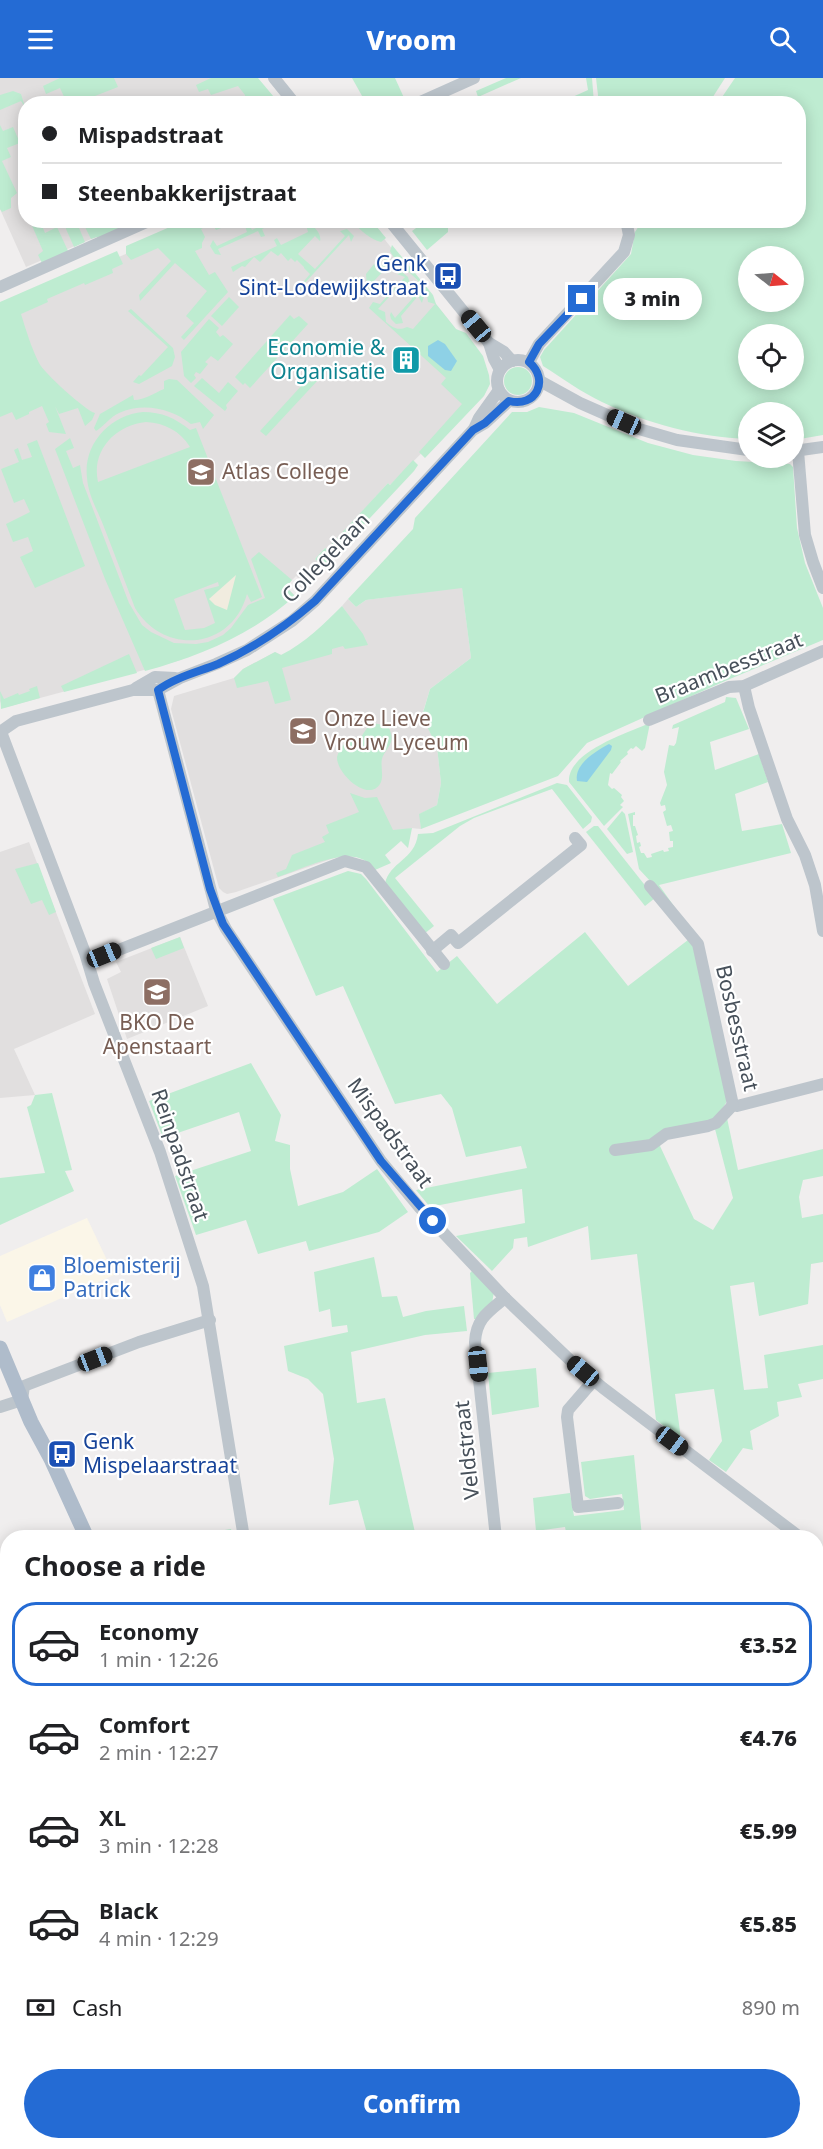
<!DOCTYPE html>
<meta charset="utf-8">
<style>
:root{--surface:#fff;--page:#f2f2f2;--text:#202124;--muted:#757577;--line:#e0e0e0;--accent:#246bd4}
body{margin:0;font-family:"Noto Sans",sans-serif;background:var(--page);color:var(--text);height:100vh;display:flex;flex-direction:column;font-size:22px;white-space:nowrap}
*{box-sizing:border-box;margin:0}
p{font-size:20px;color:var(--muted)}
.icon{flex:none;width:33px;height:33px;fill:none;stroke:currentColor;stroke-width:2;stroke-linecap:round;stroke-linejoin:round}
.map{position:relative;flex:1;overflow:hidden}
.details{position:absolute;left:0px;top:1452px;width:824px;height:620px;display:flex;flex-direction:column;background:var(--surface);border-radius:24px 24px 0 0;box-shadow:0 3px 15px #0003}
.details>*{flex:none}
.guide{position:absolute;left:18px;top:18px;width:788px;height:132px;border-radius:24px;box-shadow:0 3px 15px #0003;display:grid;align-content:center;height:132px;padding:0 24px;background:var(--surface)}
.needle{width:39px;rotate:107deg}
.fabs{position:absolute;left:738px;top:168px;display:grid;gap:12px}
.fabs a{display:grid;place-items:center;width:66px;height:66px;border-radius:50%;background:var(--surface);box-shadow:0 3px 15px #0003;font-size:30px}
.end{position:absolute;width:27px;height:27px;margin:-14px;border:8px solid #246bd4;background:#fff;box-shadow:0 0 0 3px #fff}
.from{border-radius:50%}
.bubble{position:absolute;height:42px;border-radius:21px;background:var(--surface);box-shadow:0 3px 15px #0003;font-size:20px;font-weight:800;line-height:42px;text-align:center}
.car{position:absolute;width:18px;height:36px;margin:-18px -9px;border-radius:8px;box-shadow:0 0 4px 2px #0007;background:linear-gradient(#222 24%,#8ab4d8 0 40%,#222 0 76%,#8ab4d8 0 86%,#222 0)}
.guide b{display:flex;align-items:center;gap:21px;height:57px;font-size:22px}
.guide b+b{border-top:2px solid var(--line)}
.guide i{width:15px;height:15px;background:var(--text)}
ul{padding:0;list-style:none}
li{display:flex;align-items:center;gap:18px;height:84px;margin:0 12px 9px;padding:0 12px;border:3px solid transparent;border-radius:24px}
li div{flex:1}
li b{display:block;font-size:22px}
li em{font-style:normal;font-weight:800}
li.on{border-color:var(--accent)}
li>.icon{width:54px;height:54px;stroke-width:1.5}
h2{padding:0 24px;font-size:27px;line-height:72px}
.pay{display:flex;align-items:center;gap:15px;height:66px;padding:0 24px;font-size:22px}
.pay p{margin-inline-start:auto}
.action{display:flex;gap:12px;margin-top:auto;padding:12px 24px}
.action a{flex:1;height:69px;border-radius:36px;background:var(--accent);color:#fff;font-size:24px;font-weight:800;line-height:69px;text-align:center}
header{display:flex;justify-content:space-between;align-items:center;height:78px;padding:0 24px;background:var(--accent);color:#fff;font-size:27px;font-weight:800}
.map>svg:first-child{display:block}
.commercial{fill:#fbf6e8}
.education{fill:#e1dfdf}
.green{fill:#beecd1;fill-rule:evenodd}
.sand{fill:#f1ecdf}
.water{fill:#8ed1e6}
.lines{fill:none;stroke-linecap:round;stroke-linejoin:round}
.highway-casing{stroke:#738aa6;stroke-width:21}
.minor{stroke:#bdc5cc;stroke-width:12}
.major{stroke:#afbccb;stroke-width:15}
.highway{stroke:#889fba;stroke-width:18}
.route{stroke:#246bd4;stroke-width:8}
.labels{text-anchor:middle;stroke-width:4.5;stroke-linejoin:round;paint-order:stroke}
.transit-label{font-size:21px;fill:#164399;stroke:#fff;text-anchor:end}
.culture-label{font-size:21px;fill:#0d838f;stroke:#fff;text-anchor:end}
.education-label{font-size:21px;fill:#785e54;stroke:#fff;text-anchor:start}
.street-label{font-size:21px;fill:#47505a;stroke:#fff}
.shop-label{font-size:21px;fill:#366cbe;stroke:#fff;text-anchor:start}
</style>
<header><svg class="icon" aria-label="menu" viewBox="0 0 24 24"><path d="M4 6h16M4 12h16M4 18h16"/></svg>Vroom<svg class="icon" aria-label="search" viewBox="0 0 24 24"><circle cx="10" cy="10" r="6"/><path d="M15 15l6 6"/></svg></header>
<div class="map">
<svg width="823" height="2071" viewBox="0 0 823 2071">
<rect width="100%" height="100%" fill="#f0eeee"/>
<polygon class="commercial" points="87,1140 114,1197 7,1244 0,1227 0,1178"/>
<g class="education">
<polygon points="0,0 256,0 277,25 26,26 26,142 133,143 26,189 0,131"/>
<polygon points="201,143 370,143 459,255 483,313 390,407 388,405 327,472 325,470 315,481 319,484 301,503 296,498 286,508 294,517 181,582 3,630 0,623 0,231"/>
<polygon points="462,509 471,580 430,611 422,637 437,669 441,705 437,727 420,736 421,751 411,750 337,779 236,814 227,816 223,814 219,810 171,631 174,618 234,600 243,591 275,574 290,581 362,556 342,528 348,521 356,529 366,522"/>
<polygon points="29,764 95,936 14,971 35,1017 0,1020 0,774"/>
<polygon points="180,859 208,928 127,961 107,901 121,894 116,884"/>
</g>
<g class="green">
<polygon points="60,0 114,0 118,9 77,25 67,25 60,10 46,16 43,8"/>
<polygon points="211,0 258,0 279,25 246,25 245,17 238,8 211,17 208,11 199,14 196,7"/>
<polygon points="352,0 395,0 405,22 397,25 366,25"/>
<polygon points="506,0 521,0 478,19 476,13"/>
<polygon points="586,0 592,0 594,25 559,25 588,12"/>
<polygon points="596,0 725,0 709,25 599,26"/>
<path d="M735,0h88v357l-29,5v-28h-46v27c-50,-2 -100,-15 -146,-37 -21,-10 -40,-24 -59,-36l-3,-9 4,-7 87,-96 4,-22 7,-11 156,-1v-116l-80,-1zM748,178h46v46h-46zM748,256h46v46h-46z"/>
<polygon points="13,13 21,16 25,29 21,23 0,32 0,17"/>
<polygon points="0,47 3,53 13,49 20,65 7,70 11,79 2,83 17,115 11,120 11,130 2,134 0,131"/>
<polygon points="186,142 227,143 229,147 216,152 212,145 201,151 205,159 202,165 202,170 195,173 209,197 215,194 228,214 184,262 181,259 194,245 186,238 207,213 175,185 140,223 139,217 171,183 158,170 131,182 126,176 126,168"/>
<polygon points="273,142 281,143 284,149 281,150 278,144 262,151 265,158 261,159 258,153 218,171 221,177 215,176 210,168 213,162 217,168 247,154 245,148 249,146 252,152"/>
<polygon points="427,142 445,143 448,147 448,154 427,172 412,153"/>
<polygon points="30,143 40,143 45,155 57,149 69,175 43,187 38,177 43,173"/>
<polygon points="70,143 76,143 85,164 74,169 66,151 65,145"/>
<polygon points="86,143 88,143 91,150 108,143 142,143 98,162 97,159 91,161 84,147"/>
<path d="M355,143h17l14,17 -5,4c-11,-3 -20,-11 -28,-20z"/>
<path d="M310,146c5,3 12,11 10,17l-5,-5 -17,18 17,15 30,-33 -5,-5 7,-2 7,7 -3,6 -2,-7 -46,50 2,7 -6,-5 11,-13 -6,-6v-1l-7,-7 -2,2 -4,-4 -3,3 -7,-8 -3,3 -7,-5 -11,11 -6,-5 -9,10 -3,-1 -9,6 -2,-5 46,-21 -3,-6 3,-2 4,7 27,-13 -2,-7z"/>
<path d="M392,167l41,50 3,9 20,25 10,4 17,23 6,19 1,9 -6,12 -59,62 -6,-6 43,-48 -21,-20 5,-6 -77,-70 4,-6 7,2 25,-27 -8,-3 5,-2 6,5 2,7 -2,3 -8,-2 -22,24 7,3 1,10c7,6 12,9 21,5l6,2 22,-25 -7,-2c-1,-22 -29,-33 -38,-51z"/>
<path d="M117,173l6,13 -11,5 1,4 -28,12 -1,-2 -37,16 1,3 -27,12c5,16 10,33 18,49 4,9 47,48 56,50l-3,7 -7,6 -7,-18 -19,6 -4,-8 11,28 -17,-2 -3,-8 3,-2 -7,-16 -13,6v2l-13,6 -4,-8 -12,5v-115z"/>
<polygon points="385,174 393,189 390,195 388,188 373,204 375,212 372,213 367,209 366,196 374,186 377,193 385,184 383,177"/>
<polygon points="414,211 418,211 424,218 422,225 418,218 401,238 403,245 396,246 391,241 390,237 391,234 395,240 412,221 410,214"/>
<polygon points="229,219 239,229 222,248 211,238"/>
<polygon points="131,231 173,270 175,279 172,288 139,306 133,304 139,297 141,298 168,269 128,233"/>
<polygon points="290,237 294,241 299,238 308,246 250,310 245,305 243,307 235,299"/>
<polygon points="209,241 219,250 216,254 220,259 223,257 233,266 218,283 211,278 205,284 208,286 200,296 196,294 194,297 196,300 191,305 184,298 181,274"/>
<circle cx="518" cy="303" r="14"/>
<polygon points="202,300 219,315 228,304 238,313 226,327 227,330 225,333 194,308"/>
<path d="M169,301l8,1 37,35 -11,14 -3,-7 -9,2c-20,-16 -48,-22 -72,-11 -9,4 -15,13 -23,18l-2,-3 6,-14 33,-19 1,5c11,0 20,-7 30,-11v-8z"/>
<polygon points="319,301 266,358 260,353 303,306"/>
<polygon points="539,329 574,335 648,365 693,377 736,383 790,386 793,389 797,450 805,485 823,530 823,562 725,603 587,665 558,698 421,751 419,736 437,727 441,705 437,669 422,638 430,611 471,580 462,510 366,522 356,529 348,521 413,451 415,440 512,334 527,334"/>
<path d="M143,334c19,0 32,6 47,18l6,-2 66,169 -11,5 -4,-8c-15,56 -83,62 -112,14 -11,-29 -22,-58 -33,-86 -6,-14 -14,-29 -15,-44 -4,-34 23,-63 56,-66zM146,344c19,1 34,9 44,25l-92,35c-7,-32 18,-57 48,-60zM218,504l1,4 -15,4 11,33 -11,5 -19,2 -11,-31z"/>
<path d="M70,360l4,10 -8,3 7,17 7,-3 3,18 46,120 13,22 9,7 23,11 22,1 12,-2 15,-7 8,-7 17,-23 17,-7 -14,-39 8,-7 33,28 -6,7 9,9c-42,38 -95,60 -150,75l-40,-92 -50,-130z"/>
<polygon points="37,362 85,488 35,510 20,479 33,473 28,459 13,464 6,446 30,434 24,421 14,425 1,391 19,384 14,372 18,370 22,382 32,379 27,366"/>
<polygon points="413,382 418,387 414,393 324,489 315,481 325,470 327,471 388,405 390,407"/>
<path d="M342,528l21,28 5,11 -23,4 -2,-3 -11,3v5l-50,14 9,32 -16,4 -7,-23 -31,7 -3,-10 9,-9 32,-17 6,3c24,-12 43,-31 61,-49z"/>
<polygon points="129,576 137,595 64,614 61,608"/>
<polygon points="37,608 40,620 1,631 0,613 4,621 18,615 19,617 30,613 29,611"/>
<polygon points="726,619 736,620 749,651 710,664 715,692 759,676 768,704 735,716 742,753 782,746 791,775 659,807 676,831 639,791 628,736 635,734 635,737 633,737 633,748 635,748 638,757 636,758 637,765 640,764 641,768 639,769 641,775 644,775 647,780 652,779 651,776 663,772 664,774 669,773 668,770 673,769 673,763 670,763 669,754 673,753 671,747 667,748 663,734 666,732 665,727 661,728 660,725 667,707 664,694 669,667 674,668 676,665 679,649 672,651 673,647 725,624"/>
<path d="M373,645l15,3c8,16 1,18 -5,30 -4,8 2,20 -3,28 -12,19 -44,-11 -43,-27 1,-5 4,-9 7,-13l17,-7 6,-9z"/>
<path d="M650,645l-5,25 -3,3 -6,-5 -3,3 -2,-1 -4,4 1,2 -8,7 1,1 -9,12 -2,-1 -2,12 4,4 2,-1 8,7 -1,2 3,4 -4,4 3,2 -19,19 -35,-44c-2,-30 58,-49 81,-59z"/>
<path d="M557,705l10,2 25,32 -1,5 -8,7 -31,-40 -78,29 -14,8 -65,52 39,48 -10,8 -39,-50c4,-22 30,-24 33,-50l15,-1z"/>
<path d="M350,715l15,5 12,-1 16,33 19,-2 -4,20 -7,-7 -16,14 6,8 -16,7c-4,-3 -7,-8 -11,-10 -22,-12 -64,10 -86,17l-2,-4 10,-4 6,-14 33,-13 -3,-5 7,-4 -3,-8 33,-13z"/>
<polygon points="622,733 625,736 633,774 627,776 607,751"/>
<polygon points="594,748 598,748 655,820 645,828 586,754"/>
<polygon points="38,785 56,834 49,837 42,822 31,826 15,791"/>
<polygon points="348,793 361,796 366,801 437,894 457,878 497,926 585,854 628,908 688,862 693,868 726,1019 726,1025 714,1043 665,1053 660,1068 694,1141 713,1152 733,1120 715,1051 728,1035 730,1039 727,1040 738,1092 823,1071 823,1098 803,1102 799,1119 802,1140 823,1136 823,1184 811,1186 808,1226 759,1238 754,1204 730,1208 744,1312 768,1310 764,1277 823,1267 823,1301 798,1306 802,1319 777,1324 779,1338 750,1353 753,1372 743,1370 726,1394 709,1382 722,1363 714,1311 675,1316 681,1361 656,1342 637,1176 591,1182 588,1148 528,1169 527,1159 514,1161 513,1170 492,1193 456,1158 525,1145 522,1111 430,1129 416,1112 527,1090 521,1068 466,1079 452,1030 441,1016 395,1026 343,908 316,918 273,821"/>
<polygon points="180,859 184,870 156,881 151,870"/>
<polygon points="251,985 281,1037 275,1063 290,1067 290,1091 298,1128 343,1114 377,1091 408,1134 379,1154 309,1173 306,1163 258,1176 246,1142 196,1157 175,1098 251,1073 239,1034 163,1060 149,1023"/>
<polygon points="52,1015 72,1092 65,1093 74,1113 0,1147 0,1100 45,1095 27,1029 31,1027 35,1017"/>
<polygon points="374,1179 382,1219 397,1218 403,1239 426,1233 464,1228 467,1253 425,1257 351,1274 357,1325 385,1320 416,1459 368,1459 358,1422 329,1427 334,1381 323,1316 308,1301 288,1293 284,1268 348,1254 347,1247 332,1249 330,1231 319,1234 314,1194"/>
<polygon points="473,1192 494,1214 492,1225 476,1241 474,1241 470,1195"/>
<polygon points="536,1290 539,1329 492,1337 488,1295"/>
<polygon points="634,1377 642,1459 567,1459 565,1449 536,1453 533,1420 570,1415 574,1438 624,1432 622,1416 590,1421 585,1418 581,1384"/>
<polygon points="231,1451 233,1459 180,1459"/>
<polygon points="823,1733 823,1777 816,1785 816,1740"/>
<polygon points="823,1849 823,1906 816,1911 816,1856"/>
<polygon points="493,2064 546,2064 539,2071 486,2071"/>
<polygon points="616,2064 667,2064 672,2071 609,2071"/>
</g>
<polygon class="sand" points="236,497 227,532 215,527 209,521"/>
<g class="water">
<polygon points="438,262 445,266 457,283 451,293 445,292 428,278 428,268"/>
<path d="M609,666l3,2 -1,4 -24,32 -10,-1c-3,-17 19,-30 32,-37z"/>
</g>
<g class="lines">
<g class="highway-casing">
<g id="highway">
<polyline points="816,1800 823,1792"/>
<polyline points="816,1842 823,1835"/>
<polyline points="554,2071 561,2064"/>
<polyline points="595,2071 602,2064"/>
</g>
</g>
<g class="minor">
<polyline points="274,0 295,26"/>
<polyline points="416,26 474,0"/>
<polyline points="389,142 489,265 504,274 512,283"/>
<polyline points="0,209 151,142"/>
<polyline points="489,265 494,281 500,292"/>
<circle cx="518" cy="303" r="21"/>
<polyline points="529,284 539,266 624,174 629,157 626,142"/>
<polyline points="540,303 580,325 639,351 677,362 748,372"/>
<polyline points="474,351 479,340 499,312"/>
<polyline points="794,373 823,369"/>
<polyline points="798,373 805,457 813,484 823,510"/>
<polyline points="744,608 749,630 787,741 805,777 815,807 823,853"/>
<polyline points="136,610 155,599 175,600"/>
<polyline points="158,612 216,832 226,851 381,1083 420,1130 505,1220 571,1283 603,1310 801,1460"/>
<polyline points="649,642 729,609 744,608 823,573"/>
<polyline points="0,654 16,643 133,612 158,612 180,600 216,586 247,572 292,543 315,523 473,352 485,345 509,323"/>
<polyline points="1,654 85,875 94,905 160,1074 203,1208 244,1460"/>
<polyline points="650,808 698,866 733,1027 737,1028 823,1006"/>
<polyline points="432,873 451,857 458,865 581,767 575,760"/>
<polyline points="88,884 345,783 366,789 444,886"/>
<polyline points="615,1072 651,1067 666,1056 708,1048 716,1045 733,1027"/>
<polyline points="594,1302 568,1332 567,1339 578,1429 618,1425"/>
<polyline points="0,1329 22,1322 24,1308 29,1306 139,1264 210,1242"/>
<path d="M496,1460l-21,-196c1,-23 13,-30 30,-44"/>
<polyline points="816,1472 823,1479"/>
<polyline points="816,1732 823,1723"/>
<polyline points="0,1774 8,1773"/>
<polyline points="816,2033 823,2028"/>
<polyline points="76,2071 104,2064"/>
<polyline points="309,2071 310,2064"/>
<polyline points="480,2071 487,2064"/>
<polyline points="761,2071 771,2064"/>
</g>
<g class="major">
<polyline points="0,1270 31,1344 51,1381 87,1460"/>
<polyline points="357,2064 361,2071"/>
</g>
<use href="#highway" class="highway"/>
</g>
<g class="lines">
<path class="route" d="M433,1143l-52,-60 -158,-237 -13,-35 -52,-199c18,-13 40,-18 60,-26 36,-16 67,-37 97,-63l158,-171 12,-7 24,-22c27,7 41,-21 20,-39l10,-18 43,-45"/>
</g>
<defs>
<g id="bus-square" transform="scale(1.5)"><rect x="-9" y="-9" width="18" height="18" rx="4" fill="#1a4fb4" stroke="#fff"/><path d="M-5-6H5V4H4V6H2V4H-2V6H-4V4H-5ZM-3.5-4V0h7V-4ZM-3.5 1.2v1.5H-2V1.2ZM2 1.2v1.5H3.5V1.2Z" fill="#fff"/></g>
<g id="building-square" transform="scale(1.5)"><rect x="-9" y="-9" width="18" height="18" rx="4" fill="#0f9aa8" stroke="#fff"/><path d="M-4-6H4V6H1V3H-1V6H-4ZM-2.5-4.3h1.7v1.8h-1.7ZM.8-4.3h1.7v1.8H.8ZM-2.5-1h1.7V.8h-1.7ZM.8-1h1.7V.8H.8Z" fill="#fff"/></g>
<g id="school-square" transform="scale(1.5)"><rect x="-9" y="-9" width="18" height="18" rx="4" fill="#8d6e63" stroke="#fff"/><path d="M0-5L7-2L0 1L-7-2ZM-4 1L0 2.5L4 1V4Q0 6-4 4Z" fill="#fff"/></g>
<g id="shop-square" transform="scale(1.5)"><rect x="-9" y="-9" width="18" height="18" rx="4" fill="#3f7fe0" stroke="#fff"/><path d="M-5-2.5h2.3a2.7 3.5 0 0 1 5.4 0H5L5.5 6h-11ZM-1.5-2.5h3a1.5 2.3 0 0 0-3 0Z" fill="#fff"/></g>
</defs>
<g fill-rule="evenodd">
<use href="#bus-square" x="448" y="198"/>
<use href="#building-square" x="406" y="282"/>
<use href="#school-square" x="201" y="394"/>
<use href="#school-square" x="303" y="653"/>
<use href="#school-square" x="157" y="914"/>
<use href="#shop-square" x="42" y="1200"/>
<use href="#bus-square" x="62" y="1376"/>
</g>
<g class="labels">
<g class="transit-label">
<text x="427" y="193">Genk<tspan x="427" dy="24">Sint-Lodewijkstraat</tspan></text>
<text x="83" y="1371" text-anchor="start">Genk<tspan x="83" dy="24">Mispelaarstraat</tspan></text>
</g>
<g class="culture-label">
<text x="385" y="277">Economie &amp;<tspan x="385" dy="24">Organisatie</tspan></text>
</g>
<g class="education-label">
<text x="222" y="401">Atlas College</text>
<text x="324" y="648">Onze Lieve<tspan x="324" dy="24">Vrouw Lyceum</tspan></text>
<text x="157" y="952" text-anchor="middle">BKO De<tspan x="157" dy="24">Apenstaart</tspan></text>
</g>
<g class="street-label">
<text transform="translate(326 480) rotate(-46)" y="7">Collegelaan</text>
<text transform="translate(729 590) rotate(-22)" y="7">Braambesstraat</text>
<text transform="translate(737 950) rotate(77)" y="7">Bosbesstraat</text>
<text transform="translate(390 1055) rotate(54)" y="7">Mispadstraat</text>
<text transform="translate(180 1077) rotate(71)" y="7">Reinpadstraat</text>
<text transform="translate(467 1372) rotate(-96)" y="7">Veldstraat</text>
</g>
<g class="shop-label">
<text x="63" y="1195">Bloemisterij<tspan x="63" dy="24">Patrick</tspan></text>
</g>
</g>
</svg>
<div class="fabs">
<a><svg class="needle" viewBox="-14 -14 28 28"><path d="M0-13l5 13h-10z" fill="#e53935"/><path d="M0 13l5-13h-10z" fill="#757577"/></svg></a>
<a><svg class="icon" aria-label="locate" viewBox="0 0 24 24"><circle cx="12" cy="12" r="6"/><path d="M12 2v4M12 18v4M2 12h4M18 12h4"/></svg></a>
<a><svg class="icon" aria-label="layers" viewBox="0 0 24 24"><path d="M12 4l9 5-9 5-9-5zM3 14l9 5 9-5"/></svg></a>
</div>
<i class="end from" style="left:433px;top:1143px"></i>
<i class="end" style="left:582px;top:221px"></i>
<div class="bubble" style="left:603px;top:200px;width:99px">3 min</div>
<i class="car" style="left:476px;top:248px;rotate:320deg"></i>
<i class="car" style="left:624px;top:344px;rotate:294deg"></i>
<i class="car" style="left:104px;top:877px;rotate:68deg"></i>
<i class="car" style="left:95px;top:1281px;rotate:69deg"></i>
<i class="car" style="left:478px;top:1286px;rotate:174deg"></i>
<i class="car" style="left:583px;top:1293px;rotate:310deg"></i>
<i class="car" style="left:672px;top:1363px;rotate:127deg"></i>
<div class="guide">
<b><i class="from"></i>Mispadstraat</b>
<b><i></i>Steenbakkerijstraat</b>
</div>
<section class="details">
<h2>Choose a ride</h2>
<ul>
<li class="on"><svg class="icon" aria-label="car" viewBox="0 0 24 24"><path d="M5 17H2v-5l4-1 3-4h7l3 4 3 1v5h-3M9 17h6M6 11h13"/><circle cx="7" cy="17" r="2"/><circle cx="17" cy="17" r="2"/></svg><div><b>Economy</b><p>1 min · 12:26</p></div><em>€3.52</em></li>
<li><svg class="icon" aria-label="car" viewBox="0 0 24 24"><path d="M5 17H2v-5l4-1 3-4h7l3 4 3 1v5h-3M9 17h6M6 11h13"/><circle cx="7" cy="17" r="2"/><circle cx="17" cy="17" r="2"/></svg><div><b>Comfort</b><p>2 min · 12:27</p></div><em>€4.76</em></li>
<li><svg class="icon" aria-label="car" viewBox="0 0 24 24"><path d="M5 17H2v-5l4-1 3-4h7l3 4 3 1v5h-3M9 17h6M6 11h13"/><circle cx="7" cy="17" r="2"/><circle cx="17" cy="17" r="2"/></svg><div><b>XL</b><p>3 min · 12:28</p></div><em>€5.99</em></li>
<li><svg class="icon" aria-label="car" viewBox="0 0 24 24"><path d="M5 17H2v-5l4-1 3-4h7l3 4 3 1v5h-3M9 17h6M6 11h13"/><circle cx="7" cy="17" r="2"/><circle cx="17" cy="17" r="2"/></svg><div><b>Black</b><p>4 min · 12:29</p></div><em>€5.85</em></li>
</ul>
<div class="pay"><svg class="icon" aria-label="cash" viewBox="0 0 24 24"><path d="M3 7h18v10H3z"/><circle cx="12" cy="12" r="2"/></svg>Cash<p>890 m</p></div>
<div class="action"><a>Confirm</a></div>
</section>
</div>
